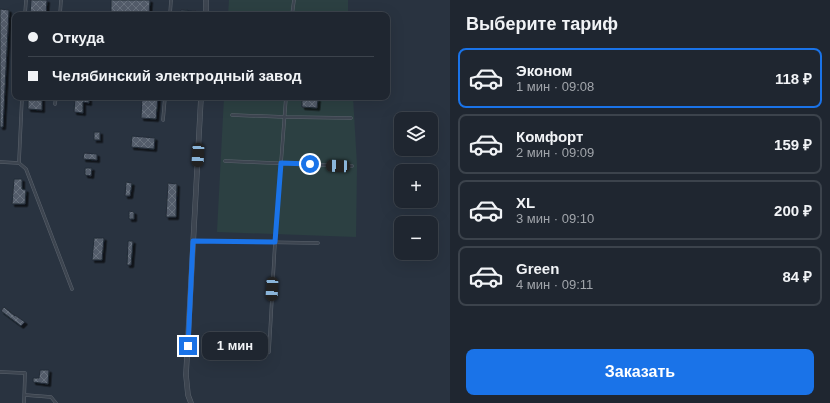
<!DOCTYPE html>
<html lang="ru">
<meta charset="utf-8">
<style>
:root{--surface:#1f2630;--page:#2c323c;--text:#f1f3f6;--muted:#a1a5ab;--line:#3c434c;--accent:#1a73e8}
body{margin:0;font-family:Arial,sans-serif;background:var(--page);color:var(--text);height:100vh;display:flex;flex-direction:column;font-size:15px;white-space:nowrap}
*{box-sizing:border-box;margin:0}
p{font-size:13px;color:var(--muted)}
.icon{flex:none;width:22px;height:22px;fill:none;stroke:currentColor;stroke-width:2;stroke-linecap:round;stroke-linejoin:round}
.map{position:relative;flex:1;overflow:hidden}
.panel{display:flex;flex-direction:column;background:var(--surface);width:380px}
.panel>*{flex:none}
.guide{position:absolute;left:12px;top:12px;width:378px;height:88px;border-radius:8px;box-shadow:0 4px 16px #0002,0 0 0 1px var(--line);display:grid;align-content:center;height:88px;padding:0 16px;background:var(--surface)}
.controls{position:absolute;left:394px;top:112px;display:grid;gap:8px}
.controls a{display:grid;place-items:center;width:44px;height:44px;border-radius:8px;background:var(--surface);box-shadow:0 4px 16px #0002,0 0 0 1px var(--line);font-size:20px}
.end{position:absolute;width:18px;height:18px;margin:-9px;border:5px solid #1a73e8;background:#fff;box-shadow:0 0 0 2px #fff}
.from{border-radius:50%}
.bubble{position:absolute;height:28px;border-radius:8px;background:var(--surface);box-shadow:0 4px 16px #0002,0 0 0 1px var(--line);font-size:13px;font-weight:700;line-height:28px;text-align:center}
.car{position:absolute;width:12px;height:24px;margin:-12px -6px;border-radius:5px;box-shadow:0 0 3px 1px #0007;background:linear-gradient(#222 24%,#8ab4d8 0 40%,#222 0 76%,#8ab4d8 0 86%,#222 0)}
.guide b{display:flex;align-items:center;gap:14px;height:38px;font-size:15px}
.guide b+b{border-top:1px solid var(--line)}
.guide i{width:10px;height:10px;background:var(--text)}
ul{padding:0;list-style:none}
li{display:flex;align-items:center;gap:12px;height:60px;margin:0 8px 6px;padding:0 8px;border:2px solid var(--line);border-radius:8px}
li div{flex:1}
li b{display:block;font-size:15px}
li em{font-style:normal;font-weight:700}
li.active{border-color:var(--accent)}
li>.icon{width:36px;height:36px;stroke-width:1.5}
h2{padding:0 16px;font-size:18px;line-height:48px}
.button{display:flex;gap:8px;margin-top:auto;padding:8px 16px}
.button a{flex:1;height:46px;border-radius:8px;background:var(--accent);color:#fff;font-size:16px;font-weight:700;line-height:46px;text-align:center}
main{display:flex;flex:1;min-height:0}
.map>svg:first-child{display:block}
.green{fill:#2c4042}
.building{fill:url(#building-cross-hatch);stroke:#232c37;filter:url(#shadow)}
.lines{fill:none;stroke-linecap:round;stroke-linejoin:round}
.lane-casing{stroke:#5b636d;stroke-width:3.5}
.street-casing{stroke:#5b636d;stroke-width:5.5}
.lane{stroke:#3d4550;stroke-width:2.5}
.street{stroke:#3d4550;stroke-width:4.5}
.route{stroke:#1a73e8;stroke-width:5}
</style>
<main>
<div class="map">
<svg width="450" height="403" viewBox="0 0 450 403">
<defs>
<pattern id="building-cross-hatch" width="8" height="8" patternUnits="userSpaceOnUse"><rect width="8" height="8" fill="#525c6a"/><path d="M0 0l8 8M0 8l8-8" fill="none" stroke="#69727e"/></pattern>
<filter id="shadow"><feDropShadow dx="2.5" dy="2.5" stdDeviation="0" flood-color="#0009"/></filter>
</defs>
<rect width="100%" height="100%" fill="#293340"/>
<g class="green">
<polygon points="229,0 348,0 348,15 228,15"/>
<polygon points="224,97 353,97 357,165 356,237 217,232"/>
</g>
<g class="building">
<polygon points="31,0 47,0 46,15 30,15"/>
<polygon points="111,0 150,0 149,15 111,15"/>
<polygon points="0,9 9,10 3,127 0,127"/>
<polygon points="181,10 196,11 196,15 181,15"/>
<polygon points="28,97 42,97 42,110 28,109"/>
<polygon points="75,97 89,97 89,103 83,102 83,113 74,112"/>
<polygon points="142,97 158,97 156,119 141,118"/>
<polygon points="302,98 318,99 317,108 302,107"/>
<rect x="94" y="132" width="6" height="8"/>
<polygon points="132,136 155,138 154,149 131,147"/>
<polygon points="84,153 97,154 97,160 83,159"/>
<polygon points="85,168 92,168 91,176 85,175"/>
<polygon points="14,179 22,179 22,189 26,190 25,204 12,204"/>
<polygon points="126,182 132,183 130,196 125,196"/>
<polygon points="168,183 177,184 176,217 166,217"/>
<polygon points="129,211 134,212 134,219 129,219"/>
<polygon points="94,238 104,238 102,260 92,260"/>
<polygon points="128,241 133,241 131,265 127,265"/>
<polygon points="4,307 15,316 15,315 25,322 21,326 1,311"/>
<polygon points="40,370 49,370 48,384 33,382 33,378 39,378"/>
</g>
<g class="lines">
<g class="lane-casing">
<g id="lane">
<polyline points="25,15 26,0"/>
<polyline points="60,15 61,0"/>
<polyline points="170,15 171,0"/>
<polyline points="292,15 294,0"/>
<polyline points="55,104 56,97"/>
<polyline points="232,115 285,117 351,118"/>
<polyline points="163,120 165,97"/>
<polyline points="225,161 352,166"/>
<polyline points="0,162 19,163 26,169 72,289"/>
<polyline points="19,162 22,97"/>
<polyline points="194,241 318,243"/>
<polyline points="269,352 275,242 286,97"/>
<polyline points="0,372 25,373 24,403"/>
<polyline points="25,395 51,397 56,403"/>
</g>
</g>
<g class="street-casing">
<g id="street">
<polyline points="206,15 206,0"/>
<polyline points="191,403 188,395 186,375 201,97"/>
</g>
</g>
<use href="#lane" class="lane"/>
<use href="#street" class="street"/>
</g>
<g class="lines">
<polyline class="route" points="188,346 193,241 275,242 281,163 310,164"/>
</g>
</svg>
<div class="controls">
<a><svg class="icon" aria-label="layers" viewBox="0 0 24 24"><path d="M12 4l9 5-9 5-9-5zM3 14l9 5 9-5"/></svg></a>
<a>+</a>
<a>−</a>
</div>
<i class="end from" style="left:310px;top:164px"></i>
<i class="end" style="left:188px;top:346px"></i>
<div class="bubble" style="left:202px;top:332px;width:66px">1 мин</div>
<i class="car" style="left:198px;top:155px;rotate:183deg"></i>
<i class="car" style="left:338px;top:166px;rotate:272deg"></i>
<i class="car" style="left:272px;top:289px;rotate:183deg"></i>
<div class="guide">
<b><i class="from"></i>Откуда</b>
<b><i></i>Челябинский электродный завод</b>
</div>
</div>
<section class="panel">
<h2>Выберите тариф</h2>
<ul>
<li class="active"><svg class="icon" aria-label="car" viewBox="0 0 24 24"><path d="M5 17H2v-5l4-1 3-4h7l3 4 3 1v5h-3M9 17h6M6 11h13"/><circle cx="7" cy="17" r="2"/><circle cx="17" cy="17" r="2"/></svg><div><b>Эконом</b><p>1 мин · 09:08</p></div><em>118 ₽</em></li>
<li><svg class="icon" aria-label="car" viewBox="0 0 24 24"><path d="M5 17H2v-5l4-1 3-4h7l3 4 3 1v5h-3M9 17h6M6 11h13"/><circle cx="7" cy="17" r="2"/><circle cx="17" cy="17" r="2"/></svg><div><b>Комфорт</b><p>2 мин · 09:09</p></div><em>159 ₽</em></li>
<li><svg class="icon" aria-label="car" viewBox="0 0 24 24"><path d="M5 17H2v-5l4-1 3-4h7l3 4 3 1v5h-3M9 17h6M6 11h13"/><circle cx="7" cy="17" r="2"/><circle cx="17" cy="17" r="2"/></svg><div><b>XL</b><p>3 мин · 09:10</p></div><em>200 ₽</em></li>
<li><svg class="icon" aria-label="car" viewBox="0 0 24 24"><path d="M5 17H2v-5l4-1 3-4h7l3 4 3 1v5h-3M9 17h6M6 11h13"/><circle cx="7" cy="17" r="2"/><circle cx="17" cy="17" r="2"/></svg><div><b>Green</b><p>4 мин · 09:11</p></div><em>84 ₽</em></li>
</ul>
<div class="button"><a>Заказать</a></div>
</section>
</main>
